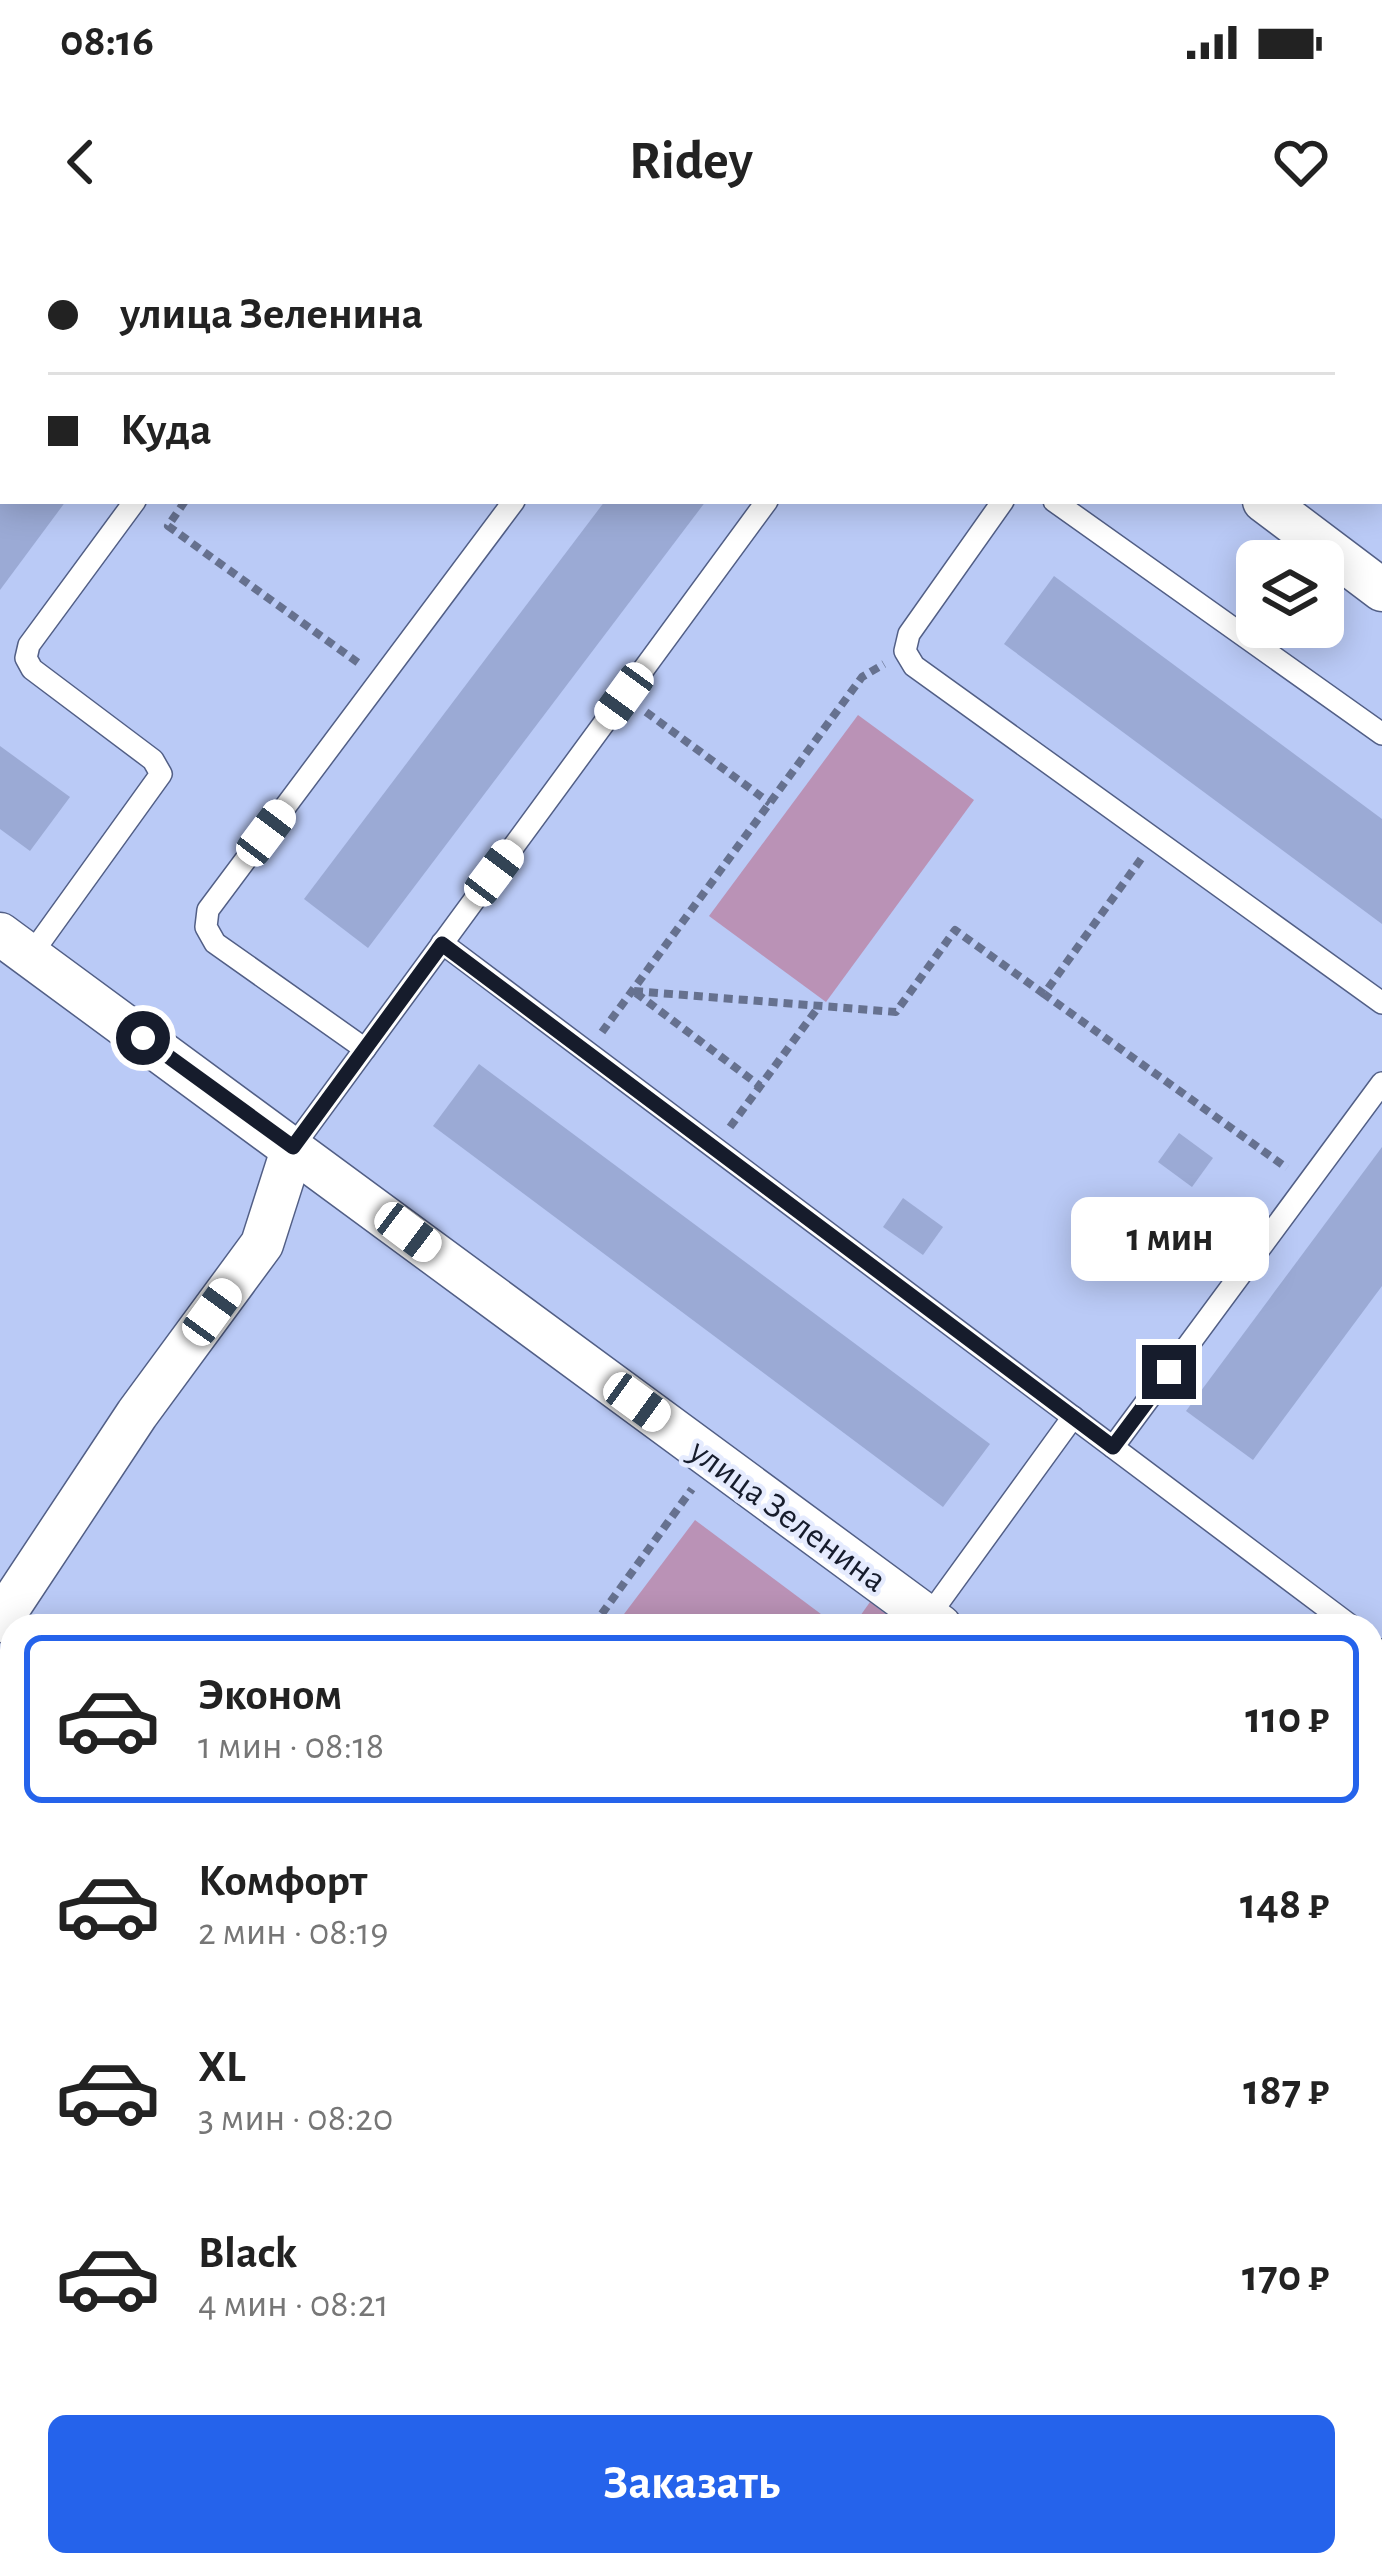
<!DOCTYPE html>
<html lang="ru">
<meta charset="utf-8">
<style>
:root{--surface:#fff;--page:#f2f2f2;--text:#222;--muted:#767676;--line:#e0e0e0;--accent:#2563eb}
body{margin:0;font-family:"Alegreya Sans",sans-serif;background:var(--page);color:var(--text);height:100vh;display:flex;flex-direction:column;font-size:45px;white-space:nowrap}
*{box-sizing:border-box;margin:0}
p{font-size:39px;color:var(--muted)}
.icon{flex:none;width:66px;height:66px;fill:none;stroke:currentColor;stroke-width:2;stroke-linecap:round;stroke-linejoin:round}
.map{position:relative;flex:1;overflow:hidden}
.side{position:absolute;left:0px;top:1374px;width:1383px;height:963px;display:flex;flex-direction:column;background:var(--surface);border-radius:36px 36px 0 0;box-shadow:0 6px 30px #0003}
.side>*{flex:none}
.guide{position:absolute;left:0px;top:0px;width:1383px;height:264px;box-shadow:0 6px 30px #0003;display:grid;align-content:center;height:264px;padding:0 48px;background:var(--surface)}
.buttons{position:absolute;left:1236px;top:300px;display:grid;gap:24px}
.buttons a{display:grid;place-items:center;width:108px;height:108px;border-radius:18px;background:var(--surface);box-shadow:0 6px 30px #0003;font-size:60px}
.end{position:absolute;width:54px;height:54px;margin:-27px;border:15px solid #161c2c;background:#fff;box-shadow:0 0 0 6px #fff}
.from{border-radius:50%}
.bubble{position:absolute;height:84px;border-radius:18px;background:var(--surface);box-shadow:0 6px 30px #0003;font-size:39px;font-weight:600;line-height:84px;text-align:center}
.car{position:absolute;width:36px;height:72px;margin:-36px -18px;border-radius:15px;box-shadow:0 0 9px 3px #0007;background:linear-gradient(#fff 24%,#345 0 40%,#fff 0 76%,#345 0 86%,#fff 0)}
.guide b{display:flex;align-items:center;gap:42px;height:114px;font-size:45px}
.guide b+b{border-top:3px solid var(--line)}
.guide i{width:30px;height:30px;background:var(--text)}
ul{padding:21px 0 0;list-style:none}
li{display:flex;align-items:center;gap:36px;height:168px;margin:0 24px 18px;padding:0 24px;border:6px solid transparent;border-radius:18px}
li div{flex:1}
li b{display:block;font-size:45px}
li em{font-style:normal;font-weight:600}
li.active{border-color:var(--accent)}
li>.icon{width:108px;height:108px;stroke-width:1.5}
.primary-button{display:flex;gap:24px;margin-top:auto;padding:24px 48px}
.primary-button a{flex:1;height:138px;border-radius:18px;background:var(--accent);color:#fff;font-size:48px;font-weight:600;line-height:138px;text-align:center}
.status{display:flex;justify-content:space-between;align-items:center;height:84px;padding:0 60px;background:var(--surface);direction:ltr}
.status svg{height:33px;fill:currentColor}
header{display:flex;justify-content:space-between;align-items:center;height:156px;padding:0 48px;background:var(--surface);font-size:54px;font-weight:600}
.map>svg:first-child{display:block}
.green{fill:#ba92b6}
.building{fill:#9baad5}
.lines{fill:none;stroke-linecap:round;stroke-linejoin:round}
.lane-casing{stroke:#525f86;stroke-width:24}
.street-casing{stroke:#525f86;stroke-width:45}
.path{stroke:#66718f;stroke-width:8;stroke-dasharray:9 6;stroke-linecap:butt}
.lane{stroke:#fff;stroke-width:21}
.street{stroke:#fff;stroke-width:42}
.route{stroke:#161c2c;stroke-width:15}
.labels{text-anchor:middle;stroke-width:9;stroke-linejoin:round;paint-order:stroke}
.street-label{font-size:36px;fill:#161c2c;stroke:#e5ebfe}
</style>
<div class="status"><b>08:16</b><svg viewBox="0 0 49 12"><path d="M0 12V9h3v3zM5 12V6h3v6zM10 12V3h3v9zM15 12V0h3v12zM26 1h20v11H26zM47 4h2v5h-2z"/></svg></div>
<header><svg class="icon" aria-label="back" viewBox="0 0 24 24"><path d="M15 5l-7 7 7 7"/></svg>Ridey<svg class="icon" aria-label="heart" viewBox="0 0 24 24"><path d="M12 20l-8-8c-3-5 5-10 8-4 3-6 11-1 8 4z"/></svg></header>
<div class="map">
<svg width="1382" height="2335" viewBox="0 0 1382 2335">
<rect width="100%" height="100%" fill="#bacaf6"/>
<g class="green">
<polygon points="858,475 974,560 826,762 709,676"/>
<polygon points="695,1280 837,1386 615,1386"/>
<polygon points="870,1362 902,1386 853,1386"/>
<polygon points="1371,1736 1382,1745 1382,1950 1371,1942"/>
<polygon points="0,2050 12,2058 12,2296 0,2314"/>
<polygon points="677,2325 1191,2325 1183,2335 669,2335"/>
</g>
<g class="building">
<polygon points="0,261 66,261 0,350"/>
<polygon points="605,261 706,261 368,708 304,659"/>
<polygon points="1054,336 1382,579 1382,684 1004,404"/>
<polygon points="0,506 70,557 30,611 0,589"/>
<polygon points="479,824 990,1204 943,1267 433,886"/>
<polygon points="1179,893 1213,918 1192,947 1158,922"/>
<polygon points="1382,907 1382,1046 1253,1220 1186,1171"/>
<polygon points="903,958 943,987 923,1015 883,987"/>
<polygon points="1382,1489 1382,1609 1371,1600 1371,1504"/>
<polygon points="1382,2308 1382,2335 1362,2335 1371,2325"/>
<polygon points="385,2325 398,2325 412,2335 378,2335"/>
</g>
<g class="lines">
<g class="lane-casing">
<g id="lane">
<polyline points="396,0 400,3"/>
<polyline points="748,0 753,3"/>
<polyline points="1319,0 1323,3"/>
<polyline points="326,3 328,0"/>
<polyline points="580,3 582,0"/>
<polyline points="707,3 709,0"/>
<polyline points="1053,3 1055,0"/>
<polyline points="1380,46 1382,47"/>
<polyline points="1003,261 909,394 905,411 914,426 1382,763"/>
<polyline points="1054,261 1382,494"/>
<polyline points="442,703 1351,1386"/>
<polyline points="30,716 161,534 153,520 32,429 26,418 29,405 135,261"/>
<polyline points="365,809 215,703 206,687 208,670 514,261"/>
<polyline points="293,907 767,261"/>
<polyline points="1113,1207 1382,843"/>
<polyline points="928,1377 1073,1177"/>
<polyline points="1371,1424 1382,1410"/>
<polyline points="0,1557 12,1566"/>
<polyline points="1371,2218 1382,2203"/>
<polyline points="1285,2335 1292,2325"/>
</g>
</g>
<g class="street-casing">
<g id="street">
<polyline points="918,0 922,3"/>
<polyline points="29,3 31,0"/>
<polyline points="0,41 3,37"/>
<polyline points="1264,261 1382,350"/>
<polyline points="0,694 940,1386"/>
<polyline points="0,1381 137,1174 262,1004 293,907"/>
<polyline points="1371,1707 1382,1715"/>
</g>
</g>
<g class="path">
<polyline points="0,95 3,91"/>
<polyline points="185,261 168,286 360,424"/>
<polyline points="646,472 770,563"/>
<polyline points="1141,619 1044,754 1287,928"/>
<polyline points="634,751 896,772 955,690 1044,754"/>
<polyline points="636,753 760,846"/>
<polyline points="602,792 862,437 884,424"/>
<polyline points="730,887 817,769"/>
<polyline points="593,1386 692,1249"/>
<polyline points="0,1721 12,1730"/>
<polyline points="1371,1965 1382,1974"/>
<polyline points="537,2325 551,2335"/>
</g>
<use href="#lane" class="lane"/>
<use href="#street" class="street"/>
</g>
<g class="lines">
<polyline class="route" points="143,798 293,907 442,704 1113,1207 1169,1132"/>
</g>
<g class="labels">
<g class="street-label">
<text transform="translate(789 1274) rotate(36)" y="13">улица Зеленина</text>
</g>
</g>
</svg>
<div class="buttons">
<a><svg class="icon" aria-label="layers" viewBox="0 0 24 24"><path d="M12 4l9 5-9 5-9-5zM3 14l9 5 9-5"/></svg></a>
</div>
<i class="end from" style="left:143px;top:798px"></i>
<i class="end" style="left:1169px;top:1132px"></i>
<div class="bubble" style="left:1071px;top:957px;width:198px">1 мин</div>
<i class="car" style="left:624px;top:456px;rotate:216deg"></i>
<i class="car" style="left:266px;top:593px;rotate:37deg"></i>
<i class="car" style="left:494px;top:633px;rotate:37deg"></i>
<i class="car" style="left:408px;top:992px;rotate:127deg"></i>
<i class="car" style="left:212px;top:1072px;rotate:36deg"></i>
<i class="car" style="left:637px;top:1162px;rotate:126deg"></i>
<div class="guide">
<b><i class="from"></i>улица Зеленина</b>
<b><i></i>Куда</b>
</div>
<section class="side">
<ul>
<li class="active"><svg class="icon" aria-label="car" viewBox="0 0 24 24"><path d="M5 17H2v-5l4-1 3-4h7l3 4 3 1v5h-3M9 17h6M6 11h13"/><circle cx="7" cy="17" r="2"/><circle cx="17" cy="17" r="2"/></svg><div><b>Эконом</b><p>1 мин · 08:18</p></div><em>110 ₽</em></li>
<li><svg class="icon" aria-label="car" viewBox="0 0 24 24"><path d="M5 17H2v-5l4-1 3-4h7l3 4 3 1v5h-3M9 17h6M6 11h13"/><circle cx="7" cy="17" r="2"/><circle cx="17" cy="17" r="2"/></svg><div><b>Комфорт</b><p>2 мин · 08:19</p></div><em>148 ₽</em></li>
<li><svg class="icon" aria-label="car" viewBox="0 0 24 24"><path d="M5 17H2v-5l4-1 3-4h7l3 4 3 1v5h-3M9 17h6M6 11h13"/><circle cx="7" cy="17" r="2"/><circle cx="17" cy="17" r="2"/></svg><div><b>XL</b><p>3 мин · 08:20</p></div><em>187 ₽</em></li>
<li><svg class="icon" aria-label="car" viewBox="0 0 24 24"><path d="M5 17H2v-5l4-1 3-4h7l3 4 3 1v5h-3M9 17h6M6 11h13"/><circle cx="7" cy="17" r="2"/><circle cx="17" cy="17" r="2"/></svg><div><b>Black</b><p>4 мин · 08:21</p></div><em>170 ₽</em></li>
</ul>
<div class="primary-button"><a>Заказать</a></div>
</section>
</div>
